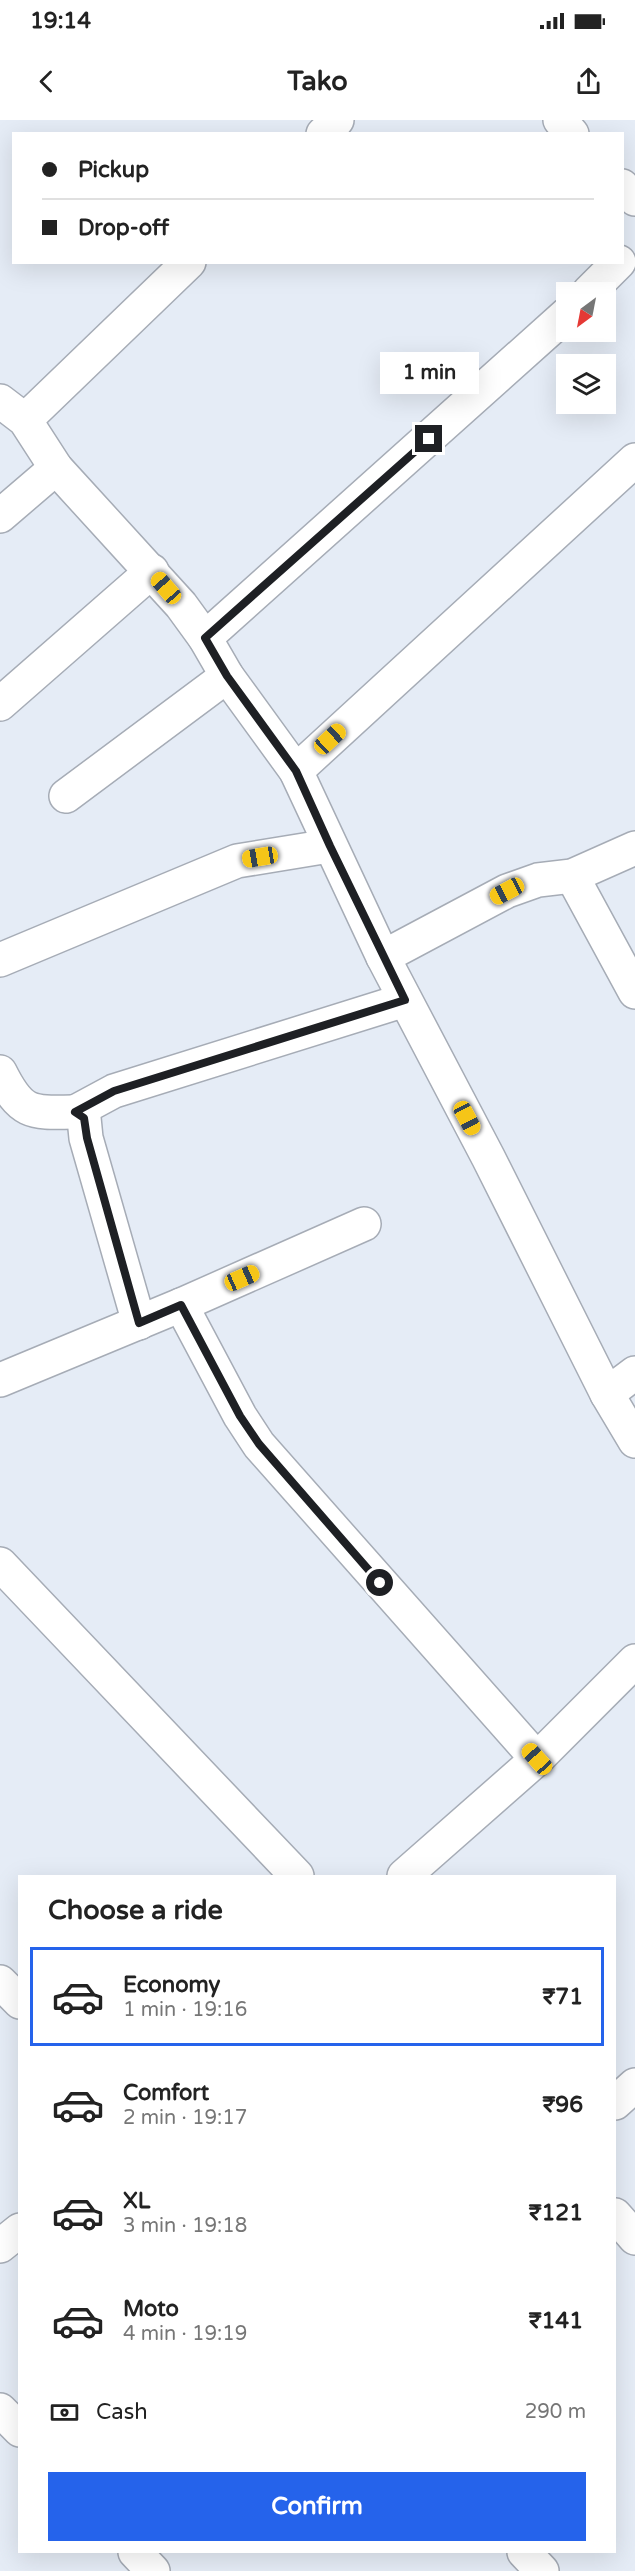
<!DOCTYPE html>
<meta charset="utf-8">
<style>
:root{--surface:#fff;--page:#f6f6f6;--text:#222;--muted:#767676;--line:#e0e0e0;--accent:#2563eb}
body{margin:0;font-family:"Varela Round",sans-serif;background:var(--page);color:var(--text);height:100vh;display:flex;flex-direction:column;font-size:22px;white-space:nowrap}
*{box-sizing:border-box;margin:0}
p{font-size:20px;color:var(--muted)}
.icon{flex:none;width:33px;height:33px;fill:none;stroke:currentColor;stroke-width:2;stroke-linecap:round;stroke-linejoin:round}
.map{position:relative;flex:1;overflow:hidden}
.details{position:absolute;left:18px;top:1755px;width:598px;height:678px;display:flex;flex-direction:column;background:var(--surface);border-radius:0px;box-shadow:0 6px 24px #0002}
.details>*{flex:none}
.top-card{position:absolute;left:12px;top:12px;width:612px;height:132px;border-radius:0px;box-shadow:0 6px 24px #0002;display:grid;align-content:center;height:132px;padding:0 30px;background:var(--surface)}
.needle{width:39px;rotate:212deg}
.controls{position:absolute;left:556px;top:162px;display:grid;gap:12px}
.controls a{display:grid;place-items:center;width:60px;height:60px;border-radius:0px;background:var(--surface);box-shadow:0 6px 24px #0002;font-size:30px}
.end{position:absolute;width:27px;height:27px;margin:-14px;border:8px solid #1e2024;background:#fff;box-shadow:0 0 0 3px #fff}
.from{border-radius:50%}
.bubble{position:absolute;height:42px;border-radius:0px;background:var(--surface);box-shadow:0 6px 24px #0002;font-size:20px;font-weight:800;line-height:42px;text-align:center}
.car{position:absolute;width:18px;height:36px;margin:-18px -9px;border-radius:8px;box-shadow:0 0 4px 2px #0007;background:linear-gradient(#f5c518 24%,#345 0 40%,#f5c518 0 76%,#345 0 86%,#f5c518 0)}
.top-card b{display:flex;align-items:center;gap:21px;height:57px;font-size:22px}
.top-card b+b{border-top:2px solid var(--line)}
.top-card i{width:15px;height:15px;background:var(--text)}
ul{padding:0;list-style:none}
li{display:flex;align-items:center;gap:18px;height:99px;margin:0 12px 9px;padding:0 18px;border:3px solid transparent;border-radius:0px}
li div{flex:1}
li b{display:block;font-size:22px}
li em{font-style:normal;font-weight:800}
li.on{border-color:var(--accent)}
li>.icon{width:54px;height:54px;stroke-width:1.5}
h2{padding:0 30px;font-size:27px;line-height:72px}
.pay{display:flex;align-items:center;gap:15px;height:66px;padding:0 30px;font-size:22px}
.pay p{margin-inline-start:auto}
.action{display:flex;gap:12px;margin-top:auto;padding:12px 30px}
.action a{flex:1;height:69px;border-radius:0px;background:var(--accent);color:#fff;font-size:24px;font-weight:800;line-height:69px;text-align:center}
.status{display:flex;justify-content:space-between;align-items:center;height:42px;padding:0 30px;background:var(--surface);direction:ltr}
.status svg{height:16px;fill:currentColor}
header{display:flex;justify-content:space-between;align-items:center;height:78px;padding:0 30px;background:var(--surface);font-size:27px;font-weight:800}
.map>svg:first-child{display:block}
.lines{fill:none;stroke-linecap:round;stroke-linejoin:round}
.minor-casing{stroke:#a6acb6;stroke-width:36}
.minor{stroke:#fff;stroke-width:33}
.route{stroke:#1e2024;stroke-width:8}
</style>
<div class="status"><b>19:14</b><svg viewBox="0 0 49 12"><path d="M0 12V9h3v3zM5 12V6h3v6zM10 12V3h3v9zM15 12V0h3v12zM26 1h20v11H26zM47 4h2v5h-2z"/></svg></div>
<header><svg class="icon" aria-label="back" viewBox="0 0 24 24"><path d="M15 5l-7 7 7 7"/></svg>Tako<svg class="icon" aria-label="share" viewBox="0 0 24 24"><path d="M12 15V3M7 8l5-5 5 5M5 13v7h14v-7"/></svg></header>
<div class="map">
<svg width="635" height="2451" viewBox="0 0 635 2451">
<rect width="100%" height="100%" fill="#e5ecf6"/>
<g class="lines">
<g class="minor-casing">
<g id="minor">
<polyline points="560,0 572,14"/>
<polyline points="323,14 337,0"/>
<polyline points="622,66 635,79"/>
<polyline points="589,172 619,142"/>
<polyline points="0,281 25,300 56,348 181,485 205,518 227,556 296,651 383,837 488,1037 607,1274 635,1321"/>
<polyline points="25,300 189,142"/>
<polyline points="0,396 56,348"/>
<polyline points="205,518 567,194"/>
<polyline points="0,584 152,451"/>
<polyline points="296,651 635,340"/>
<polyline points="66,676 227,556"/>
<polyline points="572,756 635,872"/>
<polyline points="383,837 507,771 538,760 572,756 635,728"/>
<polyline points="0,840 237,741 329,726"/>
<path d="M0,952c21,42 30,41 75,40"/>
<polyline points="181,1185 240,1296 259,1325 537,1639"/>
<polyline points="139,1203 86,1018 84,998 75,992 114,971 405,880"/>
<polyline points="0,1260 181,1185 364,1104"/>
<polyline points="607,1274 635,1253"/>
<polyline points="0,1444 297,1756"/>
<polyline points="404,1756 537,1639 635,1541"/>
<polyline points="0,1862 20,1882"/>
<polyline points="615,1983 635,1965"/>
<polyline points="615,2095 635,2118"/>
<polyline points="0,2126 20,2110"/>
<polyline points="0,2290 20,2310"/>
<polyline points="135,2432 153,2451"/>
<polyline points="524,2432 542,2451"/>
</g>
</g>
<use href="#minor" class="minor"/>
</g>
<g class="lines">
<polyline class="route" points="380,1463 259,1324 240,1296 181,1185 139,1203 87,1018 84,998 75,992 114,971 405,880 330,726 296,651 227,556 205,518 429,319"/>
</g>
</svg>
<div class="controls">
<a><svg class="needle" viewBox="-14 -14 28 28"><path d="M0-13l5 13h-10z" fill="#e53935"/><path d="M0 13l5-13h-10z" fill="#767676"/></svg></a>
<a><svg class="icon" aria-label="layers" viewBox="0 0 24 24"><path d="M12 4l9 5-9 5-9-5zM3 14l9 5 9-5"/></svg></a>
</div>
<i class="end from" style="left:380px;top:1463px"></i>
<i class="end" style="left:429px;top:319px"></i>
<div class="bubble" style="left:380px;top:232px;width:99px">1 min</div>
<i class="car" style="left:166px;top:468px;rotate:319deg"></i>
<i class="car" style="left:330px;top:619px;rotate:47deg"></i>
<i class="car" style="left:260px;top:737px;rotate:261deg"></i>
<i class="car" style="left:507px;top:771px;rotate:242deg"></i>
<i class="car" style="left:467px;top:998px;rotate:152deg"></i>
<i class="car" style="left:242px;top:1158px;rotate:66deg"></i>
<i class="car" style="left:537px;top:1639px;rotate:318deg"></i>
<div class="top-card">
<b><i class="from"></i>Pickup</b>
<b><i></i>Drop-off</b>
</div>
<section class="details">
<h2>Choose a ride</h2>
<ul>
<li class="on"><svg class="icon" aria-label="car" viewBox="0 0 24 24"><path d="M5 17H2v-5l4-1 3-4h7l3 4 3 1v5h-3M9 17h6M6 11h13"/><circle cx="7" cy="17" r="2"/><circle cx="17" cy="17" r="2"/></svg><div><b>Economy</b><p>1 min · 19:16</p></div><em>₹71</em></li>
<li><svg class="icon" aria-label="car" viewBox="0 0 24 24"><path d="M5 17H2v-5l4-1 3-4h7l3 4 3 1v5h-3M9 17h6M6 11h13"/><circle cx="7" cy="17" r="2"/><circle cx="17" cy="17" r="2"/></svg><div><b>Comfort</b><p>2 min · 19:17</p></div><em>₹96</em></li>
<li><svg class="icon" aria-label="car" viewBox="0 0 24 24"><path d="M5 17H2v-5l4-1 3-4h7l3 4 3 1v5h-3M9 17h6M6 11h13"/><circle cx="7" cy="17" r="2"/><circle cx="17" cy="17" r="2"/></svg><div><b>XL</b><p>3 min · 19:18</p></div><em>₹121</em></li>
<li><svg class="icon" aria-label="car" viewBox="0 0 24 24"><path d="M5 17H2v-5l4-1 3-4h7l3 4 3 1v5h-3M9 17h6M6 11h13"/><circle cx="7" cy="17" r="2"/><circle cx="17" cy="17" r="2"/></svg><div><b>Moto</b><p>4 min · 19:19</p></div><em>₹141</em></li>
</ul>
<div class="pay"><svg class="icon" aria-label="cash" viewBox="0 0 24 24"><path d="M3 7h18v10H3z"/><circle cx="12" cy="12" r="2"/></svg>Cash<p>290 m</p></div>
<div class="action"><a>Confirm</a></div>
</section>
</div>
